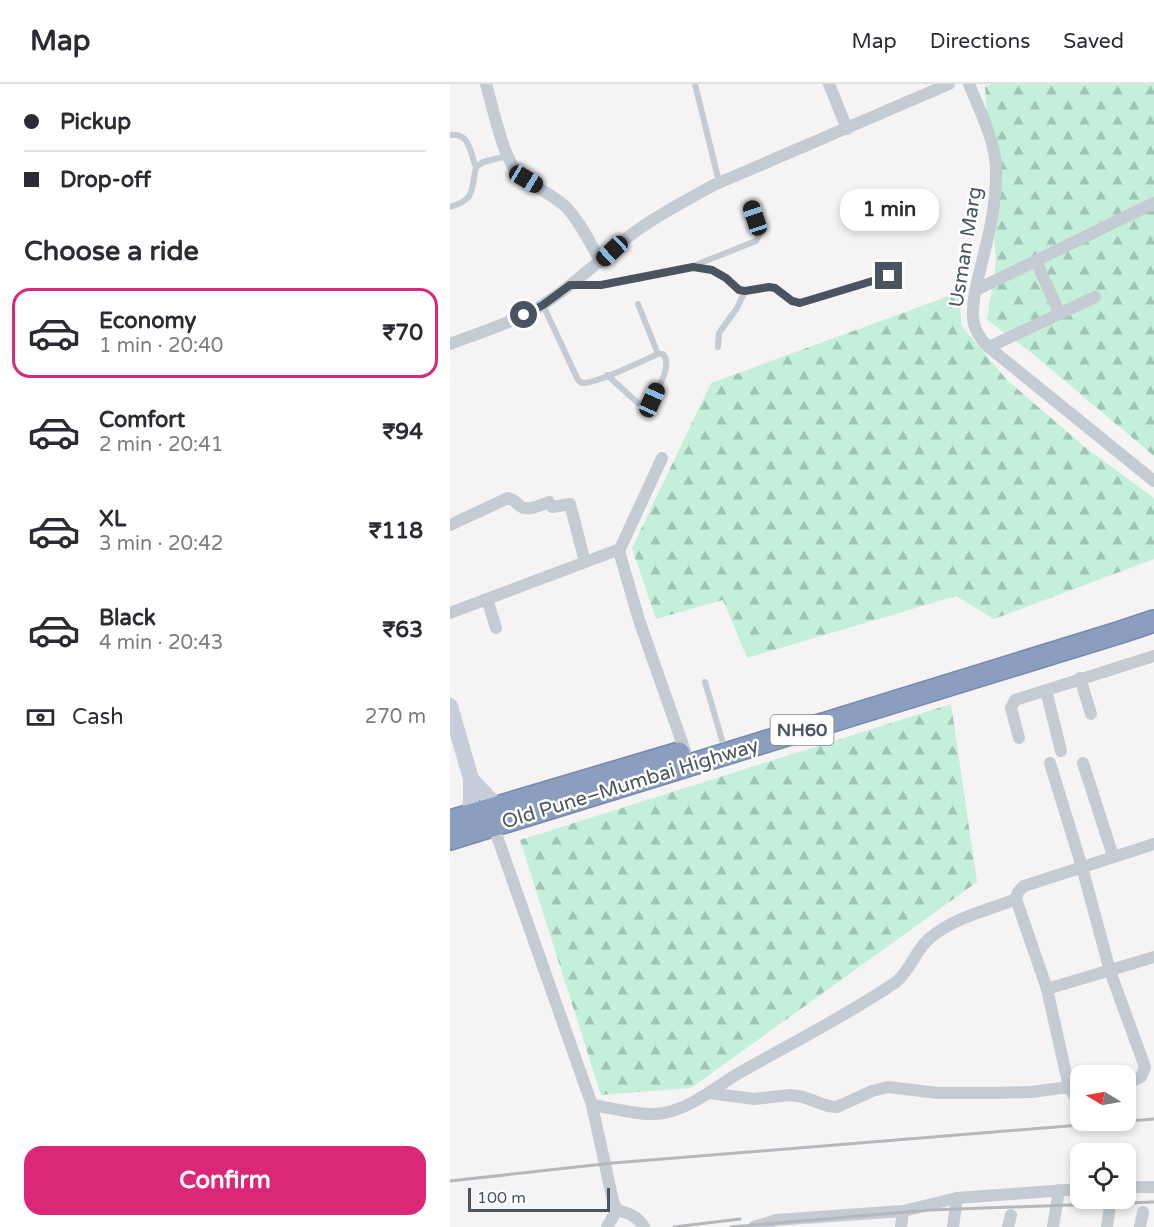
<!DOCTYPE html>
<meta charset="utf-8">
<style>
:root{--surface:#fff;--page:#f7f7f7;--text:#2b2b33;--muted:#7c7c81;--line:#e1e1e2;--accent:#db2777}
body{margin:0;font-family:"Varela Round",sans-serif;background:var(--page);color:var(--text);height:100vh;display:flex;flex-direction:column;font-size:22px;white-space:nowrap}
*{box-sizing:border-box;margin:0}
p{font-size:20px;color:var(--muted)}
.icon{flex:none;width:33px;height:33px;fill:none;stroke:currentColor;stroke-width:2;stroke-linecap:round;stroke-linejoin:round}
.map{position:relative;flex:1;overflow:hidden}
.side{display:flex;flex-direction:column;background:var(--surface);width:450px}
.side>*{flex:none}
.banner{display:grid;align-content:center;height:132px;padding:0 24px;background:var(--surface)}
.needle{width:39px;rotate:280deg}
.fabs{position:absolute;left:620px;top:981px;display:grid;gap:12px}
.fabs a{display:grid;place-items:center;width:66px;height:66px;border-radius:12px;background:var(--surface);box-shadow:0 3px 9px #0003;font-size:30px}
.scale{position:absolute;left:18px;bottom:15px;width:142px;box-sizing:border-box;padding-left:6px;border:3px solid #4a5360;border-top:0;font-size:16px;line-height:21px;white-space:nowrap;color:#4a5360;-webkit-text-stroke:4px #fff;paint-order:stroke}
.end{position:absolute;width:27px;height:27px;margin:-14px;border:8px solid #4a5360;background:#fff;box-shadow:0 0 0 3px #fff}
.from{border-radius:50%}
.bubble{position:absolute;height:42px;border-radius:18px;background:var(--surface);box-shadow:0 3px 9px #0003;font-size:20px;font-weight:800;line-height:42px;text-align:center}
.car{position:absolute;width:18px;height:36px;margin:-18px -9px;border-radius:8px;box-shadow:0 0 4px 2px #0007;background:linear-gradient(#222 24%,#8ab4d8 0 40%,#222 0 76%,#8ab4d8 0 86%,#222 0)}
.banner b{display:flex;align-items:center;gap:21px;height:57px;font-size:22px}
.banner b+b{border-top:2px solid var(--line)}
.banner i{width:15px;height:15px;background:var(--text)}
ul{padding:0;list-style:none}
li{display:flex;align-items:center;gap:18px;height:90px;margin:0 12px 9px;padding:0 12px;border:3px solid transparent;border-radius:18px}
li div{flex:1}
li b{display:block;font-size:22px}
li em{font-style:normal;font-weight:800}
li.selected{border-color:var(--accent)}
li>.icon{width:54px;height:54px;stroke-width:1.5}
h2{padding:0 24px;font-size:27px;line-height:72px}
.pay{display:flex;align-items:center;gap:15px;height:66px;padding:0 24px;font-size:22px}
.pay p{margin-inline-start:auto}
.action{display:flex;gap:12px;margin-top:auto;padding:12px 24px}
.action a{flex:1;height:69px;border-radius:18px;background:var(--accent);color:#fff;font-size:24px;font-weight:800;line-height:69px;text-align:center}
header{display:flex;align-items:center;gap:36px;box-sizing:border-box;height:84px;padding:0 30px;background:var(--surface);border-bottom:2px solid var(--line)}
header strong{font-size:28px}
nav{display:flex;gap:33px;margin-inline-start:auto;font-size:21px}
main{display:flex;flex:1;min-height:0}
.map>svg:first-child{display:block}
.forest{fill:url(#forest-firs)}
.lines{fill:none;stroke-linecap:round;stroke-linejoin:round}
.highway-casing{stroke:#7789ab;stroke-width:24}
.lane{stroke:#c4cbd3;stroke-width:6}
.street{stroke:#c4cbd3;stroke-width:12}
.secondary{stroke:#c6cdda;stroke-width:16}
.highway{stroke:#8c9ebf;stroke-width:21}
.rail{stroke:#b5b7bd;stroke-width:3}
.route{stroke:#4a5360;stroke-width:8}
.labels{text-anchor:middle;stroke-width:5;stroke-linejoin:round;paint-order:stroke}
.shield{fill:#fff;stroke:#808790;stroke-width:1.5}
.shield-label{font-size:18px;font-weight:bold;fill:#4a5360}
.street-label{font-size:20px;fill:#4a5360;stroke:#fff}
</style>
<header>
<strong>Map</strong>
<nav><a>Map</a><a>Directions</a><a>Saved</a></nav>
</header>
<main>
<section class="side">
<div class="banner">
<b><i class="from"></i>Pickup</b>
<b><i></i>Drop-off</b>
</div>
<h2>Choose a ride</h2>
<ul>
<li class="selected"><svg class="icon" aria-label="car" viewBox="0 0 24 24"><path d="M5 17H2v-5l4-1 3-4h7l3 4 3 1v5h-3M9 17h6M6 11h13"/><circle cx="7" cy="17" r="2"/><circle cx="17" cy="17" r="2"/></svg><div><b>Economy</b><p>1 min · 20:40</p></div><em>₹70</em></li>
<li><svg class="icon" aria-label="car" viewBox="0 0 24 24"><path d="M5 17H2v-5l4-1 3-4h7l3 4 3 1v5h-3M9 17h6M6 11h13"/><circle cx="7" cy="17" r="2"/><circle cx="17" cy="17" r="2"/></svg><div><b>Comfort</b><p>2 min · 20:41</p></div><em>₹94</em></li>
<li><svg class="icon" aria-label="car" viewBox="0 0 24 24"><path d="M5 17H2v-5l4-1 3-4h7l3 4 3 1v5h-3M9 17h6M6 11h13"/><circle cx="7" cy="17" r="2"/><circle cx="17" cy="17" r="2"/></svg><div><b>XL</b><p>3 min · 20:42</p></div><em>₹118</em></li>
<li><svg class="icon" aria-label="car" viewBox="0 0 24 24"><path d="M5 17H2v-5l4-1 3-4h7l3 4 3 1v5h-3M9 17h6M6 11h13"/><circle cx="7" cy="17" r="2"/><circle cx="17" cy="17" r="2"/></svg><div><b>Black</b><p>4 min · 20:43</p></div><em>₹63</em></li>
</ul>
<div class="pay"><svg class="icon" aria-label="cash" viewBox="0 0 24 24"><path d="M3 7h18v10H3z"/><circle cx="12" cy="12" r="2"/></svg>Cash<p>270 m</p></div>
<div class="action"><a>Confirm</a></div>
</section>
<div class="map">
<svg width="704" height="1143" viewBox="0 0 704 1143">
<defs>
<pattern id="forest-firs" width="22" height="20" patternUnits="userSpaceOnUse" patternTransform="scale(1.5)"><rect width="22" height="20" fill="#c4f0db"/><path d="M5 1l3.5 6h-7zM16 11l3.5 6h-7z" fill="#a1c5b5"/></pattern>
</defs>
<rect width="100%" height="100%" fill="#f5f3f3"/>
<g class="forest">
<polygon points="541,0 704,0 704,372 583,270 537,236 546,178 535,3"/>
<polygon points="510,208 511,241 556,295 636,364 704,414 704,475 544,535 506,512 297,574 273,516 206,535 182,464 261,299"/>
<polygon points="501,620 527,798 241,1004 151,1011 70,756"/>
</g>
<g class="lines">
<g class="highway-casing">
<g id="highway">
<polyline points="0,737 229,669"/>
<polyline points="0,755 671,548 704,537"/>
</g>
</g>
<g class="lane">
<polyline points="245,0 269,98"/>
<path d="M0,51c20,-3 20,18 26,32"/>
<path d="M0,123c26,-8 21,-17 26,-40l7,-5 24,-6"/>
<polyline points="243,182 306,157 310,148 301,119"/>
<polyline points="124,201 151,201 243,183 262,186 276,194 289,206 295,207 319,203 325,204 342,217 350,219 439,192"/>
<polyline points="188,220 208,270"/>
<path d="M93,221l35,75 4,3c14,1 60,-22 76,-29h5c10,12 -5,33 -11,46l-4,4 -10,-1 -31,-28"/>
<polyline points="268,263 269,249 287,224 295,207"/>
<polyline points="255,598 272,656"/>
</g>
<g class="street">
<path d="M36,0c7,24 15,64 28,84 12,17 37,24 52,39 15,16 24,36 35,55"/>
<polyline points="379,0 397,45"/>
<path d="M519,0c11,27 25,54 27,83 1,32 -6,64 -14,95 -4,18 -10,36 -9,54 0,12 6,20 13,29l168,136"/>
<polyline points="586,177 610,230"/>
<polyline points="526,206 704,119"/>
<path d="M0,260c31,-12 65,-22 94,-40 28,-18 53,-41 79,-63 27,-22 60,-39 91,-56l235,-101"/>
<polyline points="539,263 645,213"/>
<polyline points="212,374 169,467 189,536 235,667"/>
<path d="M0,441l58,-27c7,2 7,4 12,8 8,6 21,-1 29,-4l3,5 18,-3 15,58"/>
<polyline points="37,515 46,544"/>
<polyline points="0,529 170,465"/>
<polyline points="630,594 641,630"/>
<polyline points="596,606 611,667"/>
<polyline points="569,654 561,624 565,616 704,572"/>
<polyline points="600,679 632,783 660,887 695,983 691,993 675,1000"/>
<polyline points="633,679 663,772"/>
<path d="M43,741l99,280 21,96 4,9c12,3 20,6 27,17"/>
<polyline points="566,815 597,905 619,1003"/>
<polyline points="597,905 704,873"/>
<polyline points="259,1009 304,1015 340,1011 353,1013 378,1022 387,1023 422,1007 438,1003 488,1009 543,1009 581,1008 619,1003 625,1013 630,1015"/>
<path d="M142,1021c22,3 50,12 72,8 30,-6 52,-27 77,-41 51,-29 105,-56 155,-90 16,-13 19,-32 34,-44 23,-20 58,-28 86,-39l2,-7 6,-6 130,-42"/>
<polyline points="675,1103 704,1103"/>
<polyline points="157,1143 167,1126"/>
<polyline points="304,1143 326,1136 453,1127 507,1114 630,1105"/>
<polyline points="451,1143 453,1127"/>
<polyline points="503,1143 507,1114"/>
<polyline points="558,1143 561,1131"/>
<polyline points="603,1143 609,1106"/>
<polyline points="657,1143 661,1114"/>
<polyline points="690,1143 693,1128"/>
</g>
<g class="secondary">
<polyline points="0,622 21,695 47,723"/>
<polyline points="21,731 21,695"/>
</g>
<use href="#highway" class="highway"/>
<g class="rail">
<polyline points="0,1097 163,1079 704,1035"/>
<polyline points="224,1143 290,1135"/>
<polyline points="281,1143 480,1126 704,1118"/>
</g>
</g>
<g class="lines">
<polyline class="route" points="74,231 93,221 120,201 151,201 243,183 262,186 276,194 289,206 295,207 319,203 325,204 342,217 350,219 439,192"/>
</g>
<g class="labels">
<rect class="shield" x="320.5" y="631" width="63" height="30" rx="4.5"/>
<g class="shield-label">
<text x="352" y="652">NH60</text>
</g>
<g class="street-label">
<text transform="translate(515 163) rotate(-81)" y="7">Usman Marg</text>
<text transform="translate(180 699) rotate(-17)" y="7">Old Pune–Mumbai Highway</text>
</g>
</g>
</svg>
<div class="fabs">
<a><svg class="needle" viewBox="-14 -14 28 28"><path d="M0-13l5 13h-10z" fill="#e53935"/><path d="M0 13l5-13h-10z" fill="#7c7c81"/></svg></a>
<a><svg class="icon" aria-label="locate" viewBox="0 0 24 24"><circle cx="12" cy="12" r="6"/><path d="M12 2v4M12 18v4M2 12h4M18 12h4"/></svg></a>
</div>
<div class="scale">100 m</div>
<i class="end from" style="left:74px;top:231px"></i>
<i class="end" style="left:439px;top:192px"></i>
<div class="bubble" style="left:390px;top:105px;width:99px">1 min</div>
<i class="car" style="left:76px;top:95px;rotate:121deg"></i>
<i class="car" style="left:305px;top:134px;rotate:342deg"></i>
<i class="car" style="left:162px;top:167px;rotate:227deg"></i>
<i class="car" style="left:202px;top:316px;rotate:24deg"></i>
</div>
</main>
